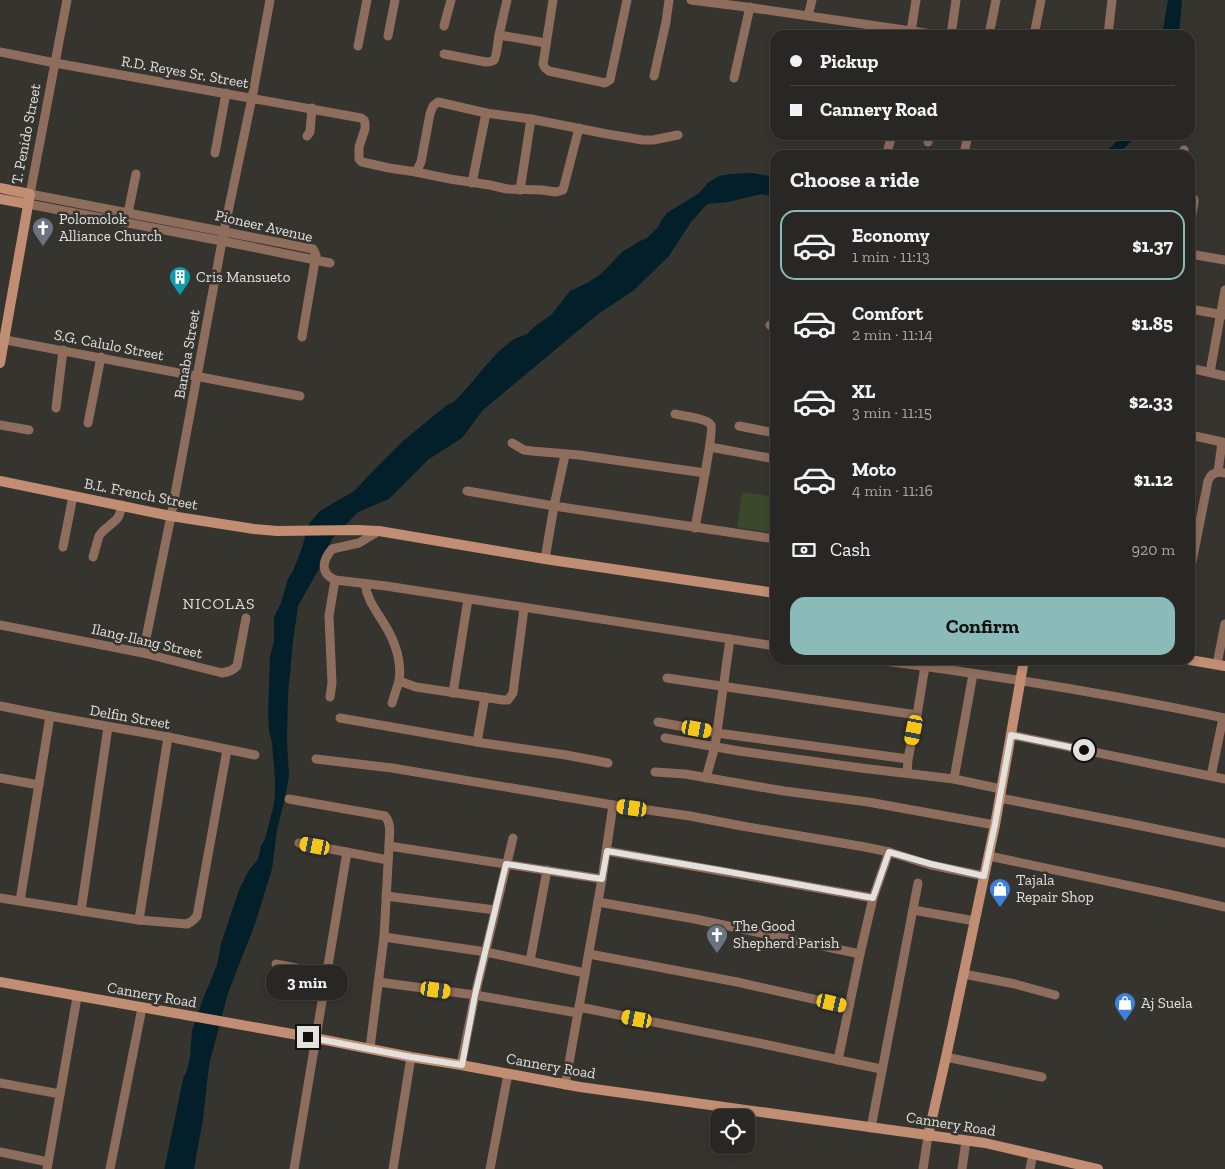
<!DOCTYPE html>
<meta charset="utf-8">
<style>
:root{--surface:#282723;--page:#302f2b;--text:#f1f3f6;--muted:#a5a5a6;--line:#444441;--accent:#8bbbb9}
body{margin:0;font-family:"Zilla Slab",serif;background:var(--page);color:var(--text);height:100vh;display:flex;flex-direction:column;font-size:19px;white-space:nowrap}
*{box-sizing:border-box;margin:0}
p{font-size:16px;color:var(--muted)}
.icon{flex:none;width:28px;height:28px;fill:none;stroke:currentColor;stroke-width:2;stroke-linecap:round;stroke-linejoin:round}
.map{position:relative;flex:1;overflow:hidden}
.sheet{position:absolute;left:770px;top:150px;width:425px;height:515px;display:flex;flex-direction:column;background:var(--surface);border-radius:15px;box-shadow:0 2px 8px #0003,0 0 0 1px var(--line)}
.sheet>*{flex:none}
.hud{position:absolute;left:770px;top:30px;width:425px;height:110px;border-radius:15px;box-shadow:0 2px 8px #0003,0 0 0 1px var(--line);display:grid;align-content:center;height:110px;padding:0 20px;background:var(--surface)}
.buttons{position:absolute;left:710px;top:1109px;display:grid;gap:10px}
.buttons a{display:grid;place-items:center;width:45px;height:45px;border-radius:10px;background:var(--surface);box-shadow:0 2px 8px #0003,0 0 0 1px var(--line);font-size:25px}
.end{position:absolute;width:22px;height:22px;margin:-11px;border:6px solid #e3e1de;background:#111;box-shadow:0 0 0 2px #111}
.from{border-radius:50%}
.bubble{position:absolute;height:35px;border-radius:15px;background:var(--surface);box-shadow:0 2px 8px #0003,0 0 0 1px var(--line);font-size:16px;font-weight:700;line-height:35px;text-align:center}
.car{position:absolute;width:15px;height:30px;margin:-15px -8px;border-radius:6px;box-shadow:0 0 4px 1px #0007;background:linear-gradient(#f5c518 24%,#345 0 40%,#f5c518 0 76%,#345 0 86%,#f5c518 0)}
.hud b{display:flex;align-items:center;gap:18px;height:48px;font-size:19px}
.hud b+b{border-top:1px solid var(--line)}
.hud i{width:12px;height:12px;background:var(--text)}
ul{padding:0;list-style:none}
li{display:flex;align-items:center;gap:15px;height:70px;margin:0 10px 8px;padding:0 10px;border:2px solid transparent;border-radius:15px}
li div{flex:1}
li b{display:block;font-size:19px}
li em{font-style:normal;font-weight:700}
li.active{border-color:var(--accent)}
li>.icon{width:45px;height:45px;stroke-width:1.5}
h2{padding:0 20px;font-size:22px;line-height:60px}
.pay{display:flex;align-items:center;gap:12px;height:55px;padding:0 20px;font-size:19px}
.pay p{margin-inline-start:auto}
.primary-button{display:flex;gap:10px;margin-top:auto;padding:10px 20px}
.primary-button a{flex:1;height:58px;border-radius:15px;background:var(--accent);color:#111;font-size:20px;font-weight:700;line-height:58px;text-align:center}
.map>svg:first-child{display:block}
.green{fill:#3b482c}
.water{fill:#031f2a}
.lines{fill:none;stroke-linecap:round;stroke-linejoin:round}
.river{stroke:#031f2a;stroke-width:15}
.street{stroke:#8f6d5d;stroke-width:9}
.secondary{stroke:#c18d73;stroke-width:10}
.route{stroke:#e3e1de;stroke-width:6}
.labels{text-anchor:middle;stroke-width:5;stroke-linejoin:round;paint-order:stroke}
.street-label{font-size:15px;fill:#e3e1de;stroke:#36342f}
.poi-label{font-size:15px;fill:#e3e1de;stroke:#36342f;text-anchor:start}
.neighbourhood-label{font-size:16px;letter-spacing:1px;fill:#dfdbd6;stroke:#36342f}
</style>
<div class="map">
<svg width="1225" height="1169" viewBox="0 0 1225 1169">
<rect width="100%" height="100%" fill="#36342f"/>
<polygon class="green" points="742,492 775,497 775,533 737,527"/>
<g class="water">
<polygon points="1168,0 1182,0 1179,35 1162,35"/>
<polygon points="1123,135 1137,135 1118,155 1099,155 1110,148"/>
<polygon points="752,173 775,177 775,197 762,194 728,202 707,204 691,222 669,256 633,291 598,314 483,410 462,438 429,459 389,499 358,512 332,539 319,569 298,606 293,641 288,694 287,741 289,776 285,798 277,830 272,869 255,924 228,993 209,1065 203,1119 194,1169 169,1169 176,1134 183,1116 187,1097 184,1081 190,1058 192,1031 203,999 217,965 221,944 239,890 249,870 258,859 261,846 265,839 273,808 275,796 275,779 272,743 269,730 268,713 270,656 274,642 274,617 281,603 288,579 293,571 303,545 307,527 313,519 320,511 354,491 377,467 403,441 447,405 454,402 474,380 482,370 499,351 514,339 527,334 534,327 552,314 570,291 587,283 601,274 622,252 640,241 647,238 658,227 661,221 667,213 698,194 709,182 719,176 731,174"/>
</g>
<g class="lines">
<polyline class="river" points="172,1169 187,1097 191,1079"/>
<g class="street">
<polyline points="67,0 30,194 313,249 316,255 302,337"/>
<polyline points="507,0 499,35 546,43"/>
<polyline points="553,0 543,64 545,68 549,71 605,83 610,80 627,0"/>
<polyline points="691,0 746,7 939,35"/>
<polyline points="808,16 812,0"/>
<polyline points="444,26 451,0"/>
<polyline points="911,31 916,0"/>
<polyline points="951,35 956,0"/>
<polyline points="989,35 996,0"/>
<polyline points="1034,35 1041,0"/>
<polyline points="1108,35 1112,0"/>
<polyline points="388,36 395,0"/>
<polyline points="358,46 367,0"/>
<polyline points="0,52 55,63 361,118 364,120 365,123 365,129 359,147 359,159 362,162 389,168 416,172 450,179 490,185 507,189 542,190 556,192 563,190 579,128"/>
<path d="M444,54l42,8c3,0 5,0 8,-2 3,-4 4,-20 5,-25"/>
<polyline points="654,76 666,22 669,0"/>
<polyline points="734,78 750,7"/>
<polyline points="307,136 310,132 312,108"/>
<polyline points="928,142 929,135"/>
<polyline points="888,149 892,135"/>
<polyline points="965,149 968,135"/>
<polyline points="215,153 226,93"/>
<polyline points="1183,155 1184,150"/>
<polyline points="416,172 421,162 430,114 433,106 438,102 486,113 531,119 607,134 643,140 653,140 678,135"/>
<polyline points="472,183 486,113"/>
<polyline points="520,190 531,119"/>
<polyline points="1190,196 1194,199 1194,203 1190,225"/>
<polyline points="28,204 222,241 330,263"/>
<polyline points="128,213 136,174"/>
<polyline points="1190,254 1225,260"/>
<polyline points="1190,309 1224,315"/>
<polyline points="770,325 775,329"/>
<polyline points="0,339 300,396"/>
<polyline points="1190,368 1225,376"/>
<polyline points="1210,372 1225,290"/>
<polyline points="56,408 63,350"/>
<path d="M675,414c7,2 32,4 36,11 3,7 -14,90 -16,103"/>
<polyline points="88,423 101,357"/>
<polyline points="0,425 29,430"/>
<polyline points="739,426 775,433"/>
<polyline points="1190,435 1222,442 1218,472"/>
<polyline points="512,443 524,450 532,451 579,455 705,473"/>
<polyline points="710,447 775,459"/>
<polyline points="467,491 554,506 775,539"/>
<path d="M379,531l-20,12 -27,6c-10,12 -12,24 3,31l51,6 389,60"/>
<polyline points="63,547 73,496"/>
<polyline points="93,557 99,536 103,531 116,520 119,516 122,505"/>
<polyline points="545,559 554,506 565,455"/>
<path d="M1190,572l18,-91c3,-8 9,-10 17,-8"/>
<path d="M365,584c2,15 10,25 18,38 11,17 19,38 16,59l17,6 87,13h5l5,-7 11,-85"/>
<path d="M0,625l143,28 79,20c6,-1 10,-2 15,-7l9,-48"/>
<polyline points="143,653 171,516 224,231 252,98 270,0"/>
<path d="M877,660c117,15 233,34 348,58"/>
<polyline points="1217,664 1225,624"/>
<polyline points="667,678 917,715 925,666"/>
<polyline points="453,693 468,599"/>
<polyline points="330,697 332,683 329,616 335,580"/>
<polyline points="392,703 399,681"/>
<polyline points="0,706 50,716 168,737 255,755"/>
<polyline points="340,718 483,743 566,755 608,763"/>
<polyline points="658,722 717,733 908,759"/>
<polyline points="1011,735 1225,779"/>
<polyline points="665,738 739,751 861,768 954,779 1001,789"/>
<polyline points="477,742 485,697"/>
<polyline points="316,759 392,768 613,805 690,816 742,826 865,847 889,852 931,865 984,876"/>
<polyline points="655,772 685,774 784,791 868,802 995,825"/>
<polyline points="907,773 908,759 917,715"/>
<polyline points="1211,776 1223,718"/>
<polyline points="0,778 39,785"/>
<polyline points="706,778 715,746 730,639"/>
<polyline points="954,779 973,674"/>
<polyline points="1000,798 1137,825 1225,843"/>
<path d="M289,799l96,17c7,8 4,20 4,30"/>
<polyline points="299,843 388,860"/>
<polyline points="607,851 873,898"/>
<polyline points="989,856 1168,894 1225,907"/>
<polyline points="386,896 495,910"/>
<path d="M0,898l139,22 48,4c5,-2 7,-4 10,-8l30,-166"/>
<polyline points="20,901 50,716"/>
<polyline points="598,902 695,919 860,954 873,898 889,852"/>
<polyline points="913,910 975,921"/>
<polyline points="81,911 108,727"/>
<polyline points="139,920 168,737"/>
<polyline points="384,937 486,952 585,973"/>
<polyline points="589,954 737,982 849,1007"/>
<polyline points="530,961 547,870"/>
<polyline points="276,964 326,974"/>
<polyline points="964,974 1015,984 1055,995"/>
<polyline points="378,982 475,995 578,1013"/>
<polyline points="579,1007 768,1045 881,1069"/>
<polyline points="370,1048 384,937 389,846 602,879"/>
<polyline points="946,1057 1042,1077"/>
<polyline points="838,1060 860,954"/>
<polyline points="461,1065 475,995 513,838"/>
<polyline points="0,1083 60,1094"/>
<polyline points="565,1085 602,879 613,805"/>
<polyline points="871,1128 918,883"/>
<polyline points="0,1152 48,1162"/>
<polyline points="47,1169 77,997"/>
<polyline points="110,1169 142,1008"/>
<polyline points="294,1169 347,852"/>
<polyline points="393,1169 411,1057"/>
<polyline points="490,1169 508,1074"/>
<polyline points="923,1169 928,1136"/>
<polyline points="962,1169 966,1141"/>
<polyline points="1030,1169 1033,1154"/>
</g>
<g class="secondary">
<polyline points="0,188 30,194 0,363"/>
<polyline points="0,199 28,204"/>
<polyline points="0,481 171,516 254,529 277,531 358,530 379,531 545,559 775,593"/>
<polyline points="1190,660 1225,666"/>
<polyline points="0,982 315,1038 411,1057 461,1065 580,1087 985,1143 1098,1169"/>
<polyline points="928,1136 946,1057 995,825 1024,660"/>
</g>
</g>
<g class="lines">
<polyline class="route" points="308,1037 411,1057 462,1065 475,995 506,864 602,879 607,851 724,871 873,898 889,852 931,864 984,876 995,824 1011,735 1084,750"/>
</g>
<defs>
<g id="church-pin" transform="scale(1.125)"><path d="M0 17L-7.5 6A9.5 9.5 0 1 1 7.5 6Z" fill="#6b7280" stroke="#36342f"/><path d="M-1.2-6h2.4v3.5h3.3v2.4h-3.3V6h-2.4V-.1h-3.3v-2.4h3.3Z" fill="#fff"/></g>
<g id="building-pin" transform="scale(1.125)"><path d="M0 17L-7.5 6A9.5 9.5 0 1 1 7.5 6Z" fill="#0f9aa8" stroke="#36342f"/><path d="M-4-6H4V6H1V3H-1V6H-4ZM-2.5-4.3h1.7v1.8h-1.7ZM.8-4.3h1.7v1.8H.8ZM-2.5-1h1.7V.8h-1.7ZM.8-1h1.7V.8H.8Z" fill="#fff"/></g>
<g id="shop-pin" transform="scale(1.125)"><path d="M0 17L-7.5 6A9.5 9.5 0 1 1 7.5 6Z" fill="#3f7fe0" stroke="#36342f"/><path d="M-5-2.5h2.3a2.7 3.5 0 0 1 5.4 0H5L5.5 6h-11ZM-1.5-2.5h3a1.5 2.3 0 0 0-3 0Z" fill="#fff"/></g>
</defs>
<g fill-rule="evenodd">
<use href="#church-pin" x="43" y="228"/>
<use href="#building-pin" x="180" y="277"/>
<use href="#shop-pin" x="1000" y="889"/>
<use href="#church-pin" x="717" y="935"/>
<use href="#shop-pin" x="1125" y="1003"/>
</g>
<g class="labels">
<g class="street-label">
<text transform="translate(185 72) rotate(10)" y="5">R.D. Reyes Sr. Street</text>
<text transform="translate(26 134) rotate(-79)" y="5">T. Penido Street</text>
<text transform="translate(264 226) rotate(13)" y="5">Pioneer Avenue</text>
<text transform="translate(109 345) rotate(11)" y="5">S.G. Calulo Street</text>
<text transform="translate(187 354) rotate(-80)" y="5">Banaba Street</text>
<text transform="translate(141 494) rotate(11)" y="5">B.L. French Street</text>
<text transform="translate(147 641) rotate(13)" y="5">Ilang-Ilang Street</text>
<text transform="translate(130 717) rotate(10)" y="5">Delfin Street</text>
<text transform="translate(152 995) rotate(10)" y="5">Cannery Road</text>
<text transform="translate(551 1066) rotate(10)" y="5">Cannery Road</text>
<text transform="translate(951 1124) rotate(9)" y="5">Cannery Road</text>
</g>
<g class="poi-label">
<text x="59" y="224">Polomolok<tspan x="59" dy="17">Alliance Church</tspan></text>
<text x="196" y="282">Cris Mansueto</text>
<text x="1016" y="885">Tajala<tspan x="1016" dy="17">Repair Shop</tspan></text>
<text x="733" y="931">The Good<tspan x="733" dy="17">Shepherd Parish</tspan></text>
<text x="1141" y="1008">Aj Suela</text>
</g>
<g class="neighbourhood-label">
<text x="219" y="609">NICOLAS</text>
</g>
</g>
</svg>
<div class="buttons">
<a><svg class="icon" aria-label="locate" viewBox="0 0 24 24"><circle cx="12" cy="12" r="6"/><path d="M12 2v4M12 18v4M2 12h4M18 12h4"/></svg></a>
</div>
<i class="end from" style="left:1084px;top:750px"></i>
<i class="end" style="left:308px;top:1037px"></i>
<div class="bubble" style="left:266px;top:965px;width:82px">3 min</div>
<i class="car" style="left:697px;top:729px;rotate:100deg"></i>
<i class="car" style="left:914px;top:730px;rotate:191deg"></i>
<i class="car" style="left:632px;top:808px;rotate:278deg"></i>
<i class="car" style="left:315px;top:846px;rotate:281deg"></i>
<i class="car" style="left:436px;top:990px;rotate:98deg"></i>
<i class="car" style="left:832px;top:1003px;rotate:103deg"></i>
<i class="car" style="left:637px;top:1019px;rotate:281deg"></i>
<div class="hud">
<b><i class="from"></i>Pickup</b>
<b><i></i>Cannery Road</b>
</div>
<section class="sheet">
<h2>Choose a ride</h2>
<ul>
<li class="active"><svg class="icon" aria-label="car" viewBox="0 0 24 24"><path d="M5 17H2v-5l4-1 3-4h7l3 4 3 1v5h-3M9 17h6M6 11h13"/><circle cx="7" cy="17" r="2"/><circle cx="17" cy="17" r="2"/></svg><div><b>Economy</b><p>1 min · 11:13</p></div><em>$1.37</em></li>
<li><svg class="icon" aria-label="car" viewBox="0 0 24 24"><path d="M5 17H2v-5l4-1 3-4h7l3 4 3 1v5h-3M9 17h6M6 11h13"/><circle cx="7" cy="17" r="2"/><circle cx="17" cy="17" r="2"/></svg><div><b>Comfort</b><p>2 min · 11:14</p></div><em>$1.85</em></li>
<li><svg class="icon" aria-label="car" viewBox="0 0 24 24"><path d="M5 17H2v-5l4-1 3-4h7l3 4 3 1v5h-3M9 17h6M6 11h13"/><circle cx="7" cy="17" r="2"/><circle cx="17" cy="17" r="2"/></svg><div><b>XL</b><p>3 min · 11:15</p></div><em>$2.33</em></li>
<li><svg class="icon" aria-label="car" viewBox="0 0 24 24"><path d="M5 17H2v-5l4-1 3-4h7l3 4 3 1v5h-3M9 17h6M6 11h13"/><circle cx="7" cy="17" r="2"/><circle cx="17" cy="17" r="2"/></svg><div><b>Moto</b><p>4 min · 11:16</p></div><em>$1.12</em></li>
</ul>
<div class="pay"><svg class="icon" aria-label="cash" viewBox="0 0 24 24"><path d="M3 7h18v10H3z"/><circle cx="12" cy="12" r="2"/></svg>Cash<p>920 m</p></div>
<div class="primary-button"><a>Confirm</a></div>
</section>
</div>
